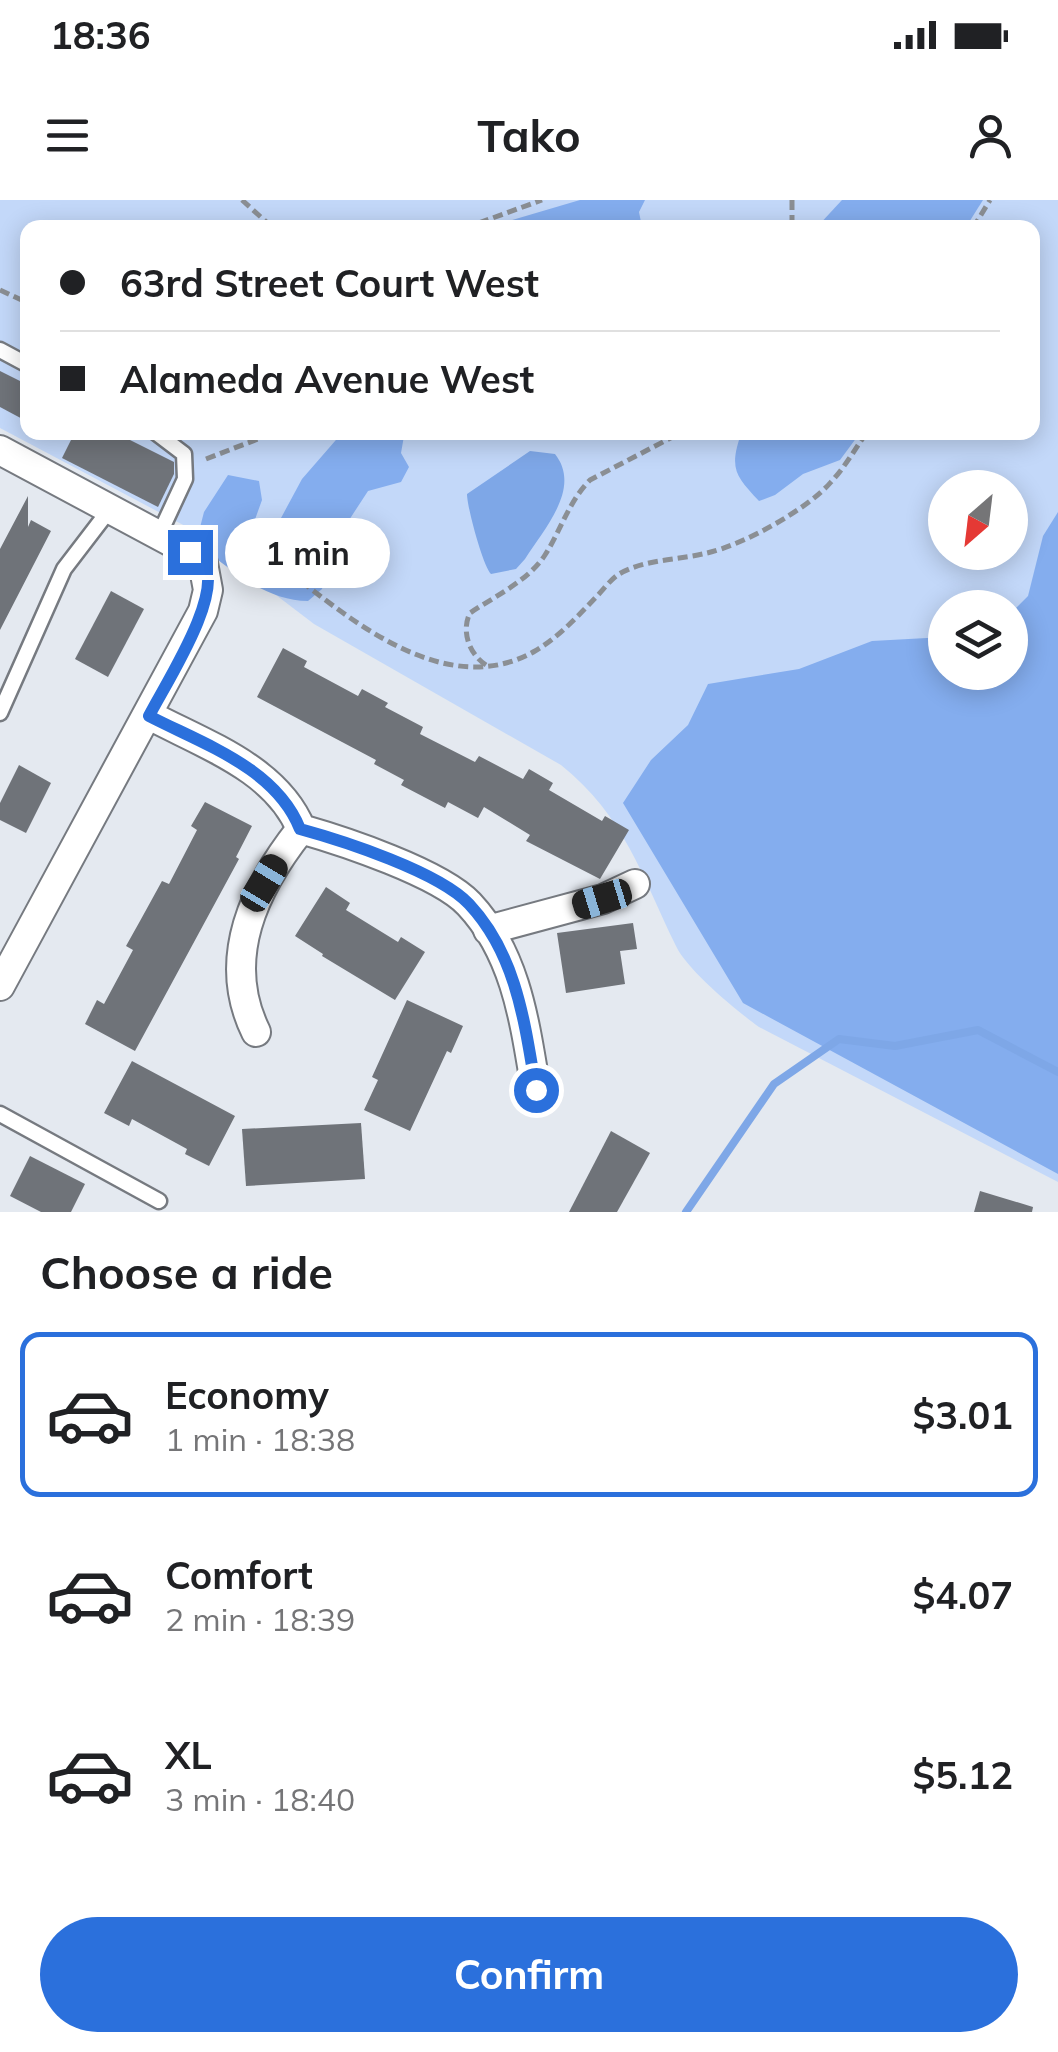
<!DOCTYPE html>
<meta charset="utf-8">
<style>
:root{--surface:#fff;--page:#f2f2f2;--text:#202124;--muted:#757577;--line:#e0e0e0;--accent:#2b70dc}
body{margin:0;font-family:Mulish,sans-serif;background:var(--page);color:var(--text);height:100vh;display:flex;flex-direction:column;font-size:38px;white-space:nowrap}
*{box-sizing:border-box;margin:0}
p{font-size:32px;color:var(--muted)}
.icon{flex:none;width:55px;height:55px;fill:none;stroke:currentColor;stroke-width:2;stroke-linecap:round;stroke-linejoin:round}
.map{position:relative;height:1012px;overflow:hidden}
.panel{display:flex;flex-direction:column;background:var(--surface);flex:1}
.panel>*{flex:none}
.banner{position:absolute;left:20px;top:20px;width:1020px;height:220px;border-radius:20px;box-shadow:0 5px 25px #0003;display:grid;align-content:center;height:220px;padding:0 40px;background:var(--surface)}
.needle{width:65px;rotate:208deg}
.fabs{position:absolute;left:928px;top:270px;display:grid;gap:20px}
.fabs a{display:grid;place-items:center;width:100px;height:100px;border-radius:50%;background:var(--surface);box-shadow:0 5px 25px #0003;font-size:50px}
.end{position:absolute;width:45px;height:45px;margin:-22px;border:12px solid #2b70dc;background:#fff;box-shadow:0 0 0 5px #fff}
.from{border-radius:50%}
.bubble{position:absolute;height:70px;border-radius:35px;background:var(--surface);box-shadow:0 5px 25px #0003;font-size:32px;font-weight:700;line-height:70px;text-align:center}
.car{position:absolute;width:30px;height:60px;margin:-30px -15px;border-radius:12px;box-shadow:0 0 8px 2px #0007;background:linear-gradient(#222 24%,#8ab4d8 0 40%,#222 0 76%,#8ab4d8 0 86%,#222 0)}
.banner b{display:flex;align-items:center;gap:35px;height:95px;font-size:38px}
.banner b+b{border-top:2px solid var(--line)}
.banner i{width:25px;height:25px;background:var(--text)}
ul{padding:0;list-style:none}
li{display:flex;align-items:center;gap:30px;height:165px;margin:0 20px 15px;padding:0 20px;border:5px solid transparent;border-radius:20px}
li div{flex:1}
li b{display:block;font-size:38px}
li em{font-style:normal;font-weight:700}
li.current{border-color:var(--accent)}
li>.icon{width:90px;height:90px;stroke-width:1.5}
h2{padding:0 40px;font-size:45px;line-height:120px}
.action{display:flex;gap:20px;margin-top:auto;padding:20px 40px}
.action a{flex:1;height:115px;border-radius:60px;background:var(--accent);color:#fff;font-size:40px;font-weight:700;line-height:115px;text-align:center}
.status{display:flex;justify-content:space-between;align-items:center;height:70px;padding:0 50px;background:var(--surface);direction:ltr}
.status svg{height:28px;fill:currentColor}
header{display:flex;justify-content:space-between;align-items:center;height:130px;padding:0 40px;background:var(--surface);font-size:45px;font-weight:700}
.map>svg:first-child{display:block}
.green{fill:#c3d8f9;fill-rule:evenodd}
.forest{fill:#84adee}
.water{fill:#7ea7e7}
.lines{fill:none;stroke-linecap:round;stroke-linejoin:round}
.stream{stroke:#7ea7e7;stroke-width:8}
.building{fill:#6f7379}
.lane-casing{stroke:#767a80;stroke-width:19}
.street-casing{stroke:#767a80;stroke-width:32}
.path{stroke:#8b8f94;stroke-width:5;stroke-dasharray:10 5;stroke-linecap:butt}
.lane{stroke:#fff;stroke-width:14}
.street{stroke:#fff;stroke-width:28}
.route{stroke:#2b70dc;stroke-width:12}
</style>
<div class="status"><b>18:36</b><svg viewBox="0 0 49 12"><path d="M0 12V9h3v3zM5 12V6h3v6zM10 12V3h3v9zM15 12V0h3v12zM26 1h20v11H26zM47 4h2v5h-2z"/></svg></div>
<header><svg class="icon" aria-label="menu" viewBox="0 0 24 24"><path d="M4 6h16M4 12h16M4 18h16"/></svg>Tako<svg class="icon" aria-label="person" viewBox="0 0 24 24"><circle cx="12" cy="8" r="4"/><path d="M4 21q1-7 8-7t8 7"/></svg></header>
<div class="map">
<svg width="1058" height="1012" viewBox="0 0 1058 1012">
<rect width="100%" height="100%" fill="#e4e9f0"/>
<path class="green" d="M0,0h1058v982l-299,-155c-22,-16 -72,-57 -83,-81 -35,-72 -51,-129 -115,-181l-247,-141 -127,-97 -187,-99zM28,28h1004v204h-1004zM945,288h65v64h-65zM945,408h65v64h-65z"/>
<g class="forest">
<polygon points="580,0 645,0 639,12 642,27 488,27"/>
<polygon points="842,0 983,0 966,27 817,27"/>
<path d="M342,233h88l-8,7 -18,-4 -3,17 8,14 -8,15 -33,9 -30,46 -16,52 -14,12c-43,0 -79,-33 -112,-58l8,-31 24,-37 31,6 3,19 -9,25 11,10 10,-4 28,-52z"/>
<path d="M754,233v-1l106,1 -20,27 -37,14 -28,21 -16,6c-22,-24 -30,-31 -19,-64z"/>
<polygon points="1058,312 1058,974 743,803 623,603 651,560 688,525 708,484 799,469 872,441 945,437 945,472 1010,472 1010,414 1028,396 1043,336"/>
</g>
<path class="water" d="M530,251l25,3c27,34 -11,75 -30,105l-9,10 -25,5c-8,-8 -24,-67 -24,-80z"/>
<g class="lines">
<polyline class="stream" points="686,1012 774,884 839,839 895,846 978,830 1058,872"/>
</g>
<g class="building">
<polygon points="0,171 28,185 28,222 0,207"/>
<polygon points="75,232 114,232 174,262 174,274 158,307 62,258"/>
<polygon points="28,296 28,327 31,320 51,331 0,430 0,349"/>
<polygon points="111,391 144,409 108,477 75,459"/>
<polygon points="283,448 307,461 304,467 358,496 362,489 388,503 385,507 423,527 420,534 475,562 479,556 523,579 529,569 553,583 549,590 602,621 605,616 629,630 600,679 526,641 530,635 484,607 478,618 448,602 445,608 401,585 404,580 374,564 376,560 257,497"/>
<polygon points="19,565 51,583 26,633 0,620 0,603"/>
<polygon points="205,602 252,626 236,657 239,659 135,851 85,824 97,800 104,804 133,750 126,746 140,721 162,681 169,684 197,630 191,626"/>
<polygon points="326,687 350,703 346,710 398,742 401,737 425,752 395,800 322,756 323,754 295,736"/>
<polygon points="633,723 637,749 620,751 625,784 566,793 557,733"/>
<polygon points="407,800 463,826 451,853 447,851 410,931 364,910 378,880 372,877"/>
<polygon points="132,861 235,916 209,966 185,954 187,949 132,919 129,926 104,913"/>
<polygon points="361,923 365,979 246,986 242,929"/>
<polygon points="611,931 650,953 617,1012 569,1012"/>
<polygon points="30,956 85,984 71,1012 41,1012 10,996"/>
<polygon points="980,991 1033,1007 1032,1012 974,1012"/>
</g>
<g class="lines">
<g class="lane-casing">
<g id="lane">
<polyline points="0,150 28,165"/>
<polyline points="155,232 184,254 185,279 159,335"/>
<polyline points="0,513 64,369 110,309"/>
<polyline points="0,914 159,1001"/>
</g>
</g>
<g class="street-casing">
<g id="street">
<polyline points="0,250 190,352 203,363 208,390 203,411 0,786"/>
<path d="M149,515c54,29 127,53 152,114 42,12 139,44 168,75 48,51 56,121 67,186"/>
<polyline points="488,730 603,699 635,684"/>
<path d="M256,832c-36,-73 -2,-144 45,-203"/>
</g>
</g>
<g class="path">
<polyline points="242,0 273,28"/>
<polyline points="792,0 792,28"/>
<polyline points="465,28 542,0"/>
<polyline points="973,28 990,0"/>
<polyline points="0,90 28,103"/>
<polyline points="206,259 276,232"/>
<path d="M278,363c68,53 166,140 257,88 24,-14 43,-35 62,-55 7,-7 14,-17 22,-22 26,-15 60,-14 88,-21 36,-8 101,-44 124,-71 14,-15 24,-33 36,-50"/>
<path d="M486,465c-17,-11 -25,-34 -16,-52 25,-17 58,-32 75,-58 16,-25 24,-54 45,-75l92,-48"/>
</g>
<use href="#lane" class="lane"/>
<use href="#street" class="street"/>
</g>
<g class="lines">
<path class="route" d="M190,352c5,4 10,6 13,10 23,30 -39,124 -54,154 54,28 127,52 151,113 44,12 139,43 169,75 48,51 56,121 67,186"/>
</g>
</svg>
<div class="fabs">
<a><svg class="needle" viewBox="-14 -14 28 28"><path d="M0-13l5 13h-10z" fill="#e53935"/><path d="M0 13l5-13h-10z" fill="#757577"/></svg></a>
<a><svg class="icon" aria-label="layers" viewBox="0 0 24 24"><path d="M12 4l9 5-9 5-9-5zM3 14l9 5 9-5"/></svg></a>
</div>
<i class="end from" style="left:536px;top:890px"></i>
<i class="end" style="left:190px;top:352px"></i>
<div class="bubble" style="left:225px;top:318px;width:165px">1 min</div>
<i class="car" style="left:264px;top:683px;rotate:31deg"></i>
<i class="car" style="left:602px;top:699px;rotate:253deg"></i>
<div class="banner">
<b><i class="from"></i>63rd Street Court West</b>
<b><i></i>Alameda Avenue West</b>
</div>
</div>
<section class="panel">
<h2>Choose a ride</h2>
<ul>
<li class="current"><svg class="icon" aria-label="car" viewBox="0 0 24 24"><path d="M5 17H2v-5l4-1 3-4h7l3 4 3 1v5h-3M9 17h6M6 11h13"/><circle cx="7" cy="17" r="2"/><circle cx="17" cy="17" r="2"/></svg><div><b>Economy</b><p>1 min · 18:38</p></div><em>$3.01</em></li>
<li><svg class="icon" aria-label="car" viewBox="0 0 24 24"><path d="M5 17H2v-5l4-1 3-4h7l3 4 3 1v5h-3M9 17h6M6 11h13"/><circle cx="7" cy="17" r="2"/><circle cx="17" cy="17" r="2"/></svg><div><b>Comfort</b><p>2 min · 18:39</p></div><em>$4.07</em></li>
<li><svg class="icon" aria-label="car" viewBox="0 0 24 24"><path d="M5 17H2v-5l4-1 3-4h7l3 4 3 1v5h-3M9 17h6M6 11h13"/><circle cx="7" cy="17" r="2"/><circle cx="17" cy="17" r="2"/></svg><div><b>XL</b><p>3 min · 18:40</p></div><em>$5.12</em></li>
</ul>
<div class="action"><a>Confirm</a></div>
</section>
